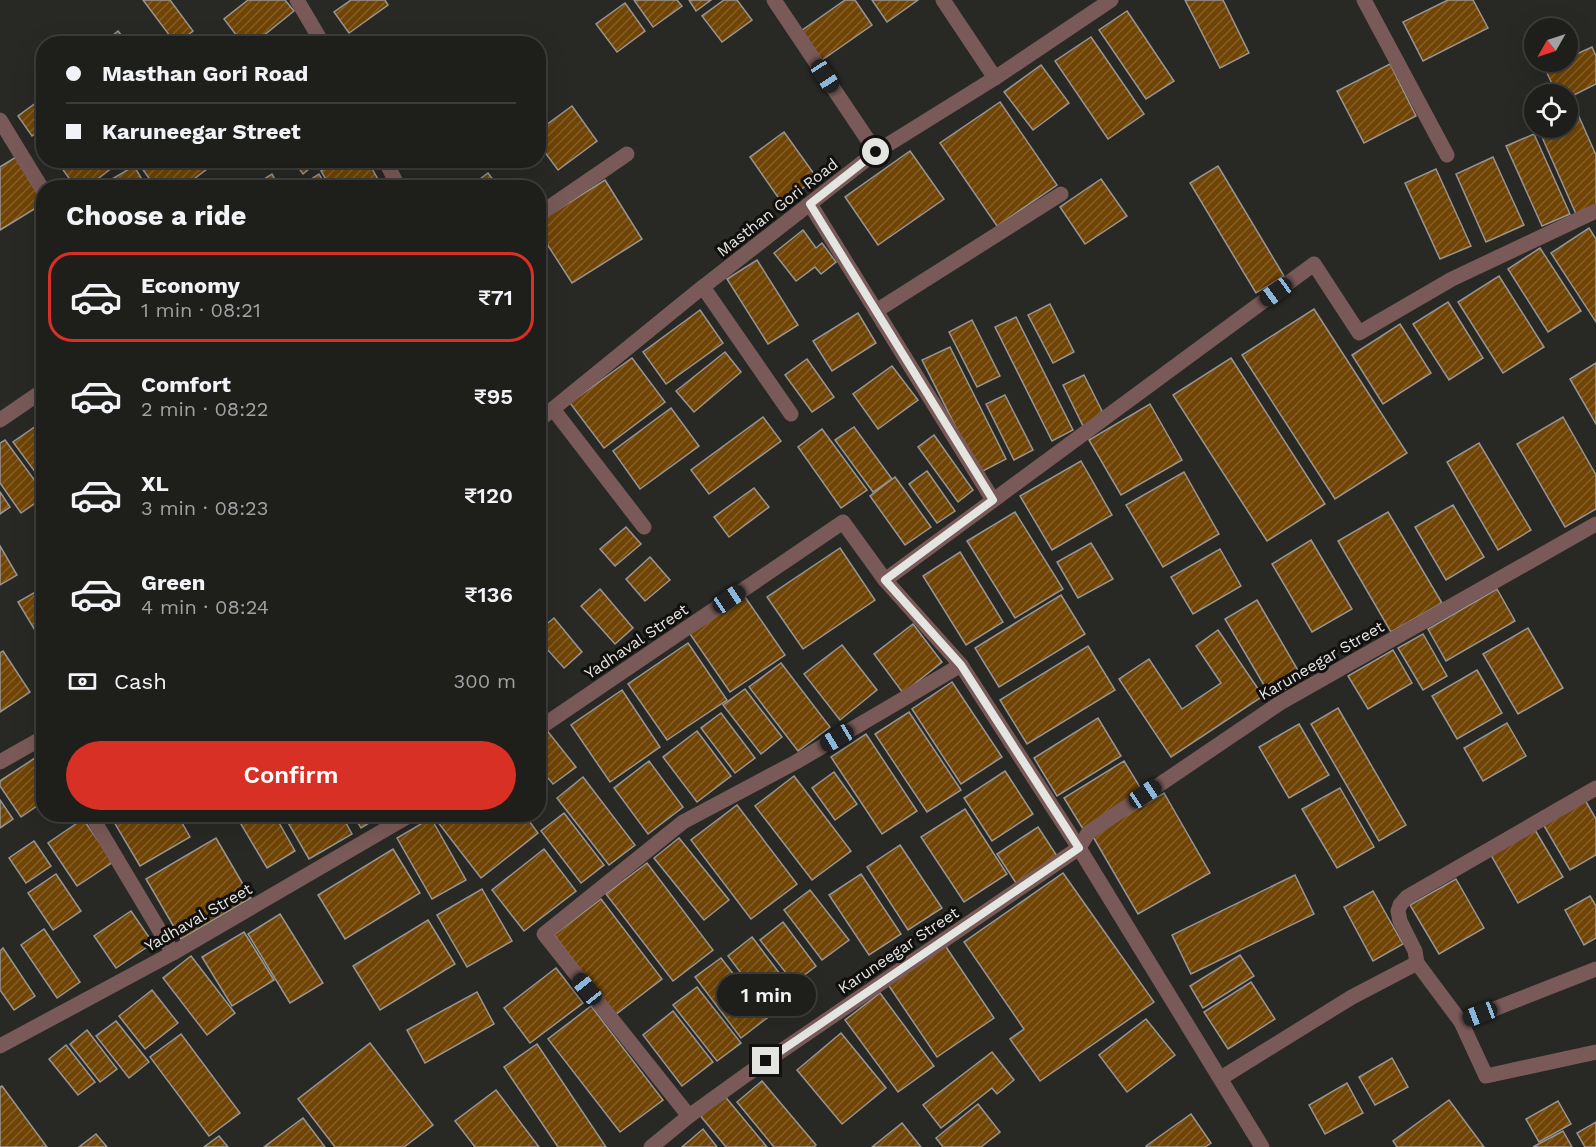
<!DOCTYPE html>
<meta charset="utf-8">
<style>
:root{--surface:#1e1e1b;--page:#262724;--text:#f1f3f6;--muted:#a1a2a3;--line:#3c3c3a;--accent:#d93025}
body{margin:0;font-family:"Work Sans",sans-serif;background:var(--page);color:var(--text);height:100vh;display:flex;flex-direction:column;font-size:22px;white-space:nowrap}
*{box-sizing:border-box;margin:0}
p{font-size:20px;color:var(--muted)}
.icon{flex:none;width:33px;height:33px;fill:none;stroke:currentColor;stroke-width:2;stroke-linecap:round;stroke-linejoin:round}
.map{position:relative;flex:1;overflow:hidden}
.panel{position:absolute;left:36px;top:180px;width:510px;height:642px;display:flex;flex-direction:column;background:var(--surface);border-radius:24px;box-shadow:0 6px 24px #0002,0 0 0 2px var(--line)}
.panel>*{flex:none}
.guide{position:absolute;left:36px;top:36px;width:510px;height:132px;border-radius:24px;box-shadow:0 6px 24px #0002,0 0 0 2px var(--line);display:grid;align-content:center;height:132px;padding:0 30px;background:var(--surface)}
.needle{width:39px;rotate:231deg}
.buttons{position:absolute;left:1524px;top:18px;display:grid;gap:12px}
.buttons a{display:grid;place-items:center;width:54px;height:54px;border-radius:50%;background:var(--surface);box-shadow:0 6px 24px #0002,0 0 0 2px var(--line);font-size:30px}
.end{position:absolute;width:27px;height:27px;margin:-14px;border:8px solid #e4e4e1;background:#111;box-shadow:0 0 0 3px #111}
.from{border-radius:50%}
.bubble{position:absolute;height:42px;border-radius:21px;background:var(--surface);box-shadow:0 6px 24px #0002,0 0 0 2px var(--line);font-size:20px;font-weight:600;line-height:42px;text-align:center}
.car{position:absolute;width:18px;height:36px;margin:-18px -9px;border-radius:8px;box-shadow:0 0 4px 2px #0007;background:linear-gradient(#222 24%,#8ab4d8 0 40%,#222 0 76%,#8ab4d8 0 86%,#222 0)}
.guide b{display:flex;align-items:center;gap:21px;height:57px;font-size:22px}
.guide b+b{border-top:2px solid var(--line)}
.guide i{width:15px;height:15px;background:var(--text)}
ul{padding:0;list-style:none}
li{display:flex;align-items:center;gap:18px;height:90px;margin:0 12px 9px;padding:0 18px;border:3px solid transparent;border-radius:24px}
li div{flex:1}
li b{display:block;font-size:22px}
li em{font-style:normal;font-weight:600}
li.current{border-color:var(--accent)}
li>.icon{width:54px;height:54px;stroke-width:1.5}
h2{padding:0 30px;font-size:27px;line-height:72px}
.pay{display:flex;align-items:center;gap:15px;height:66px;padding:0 30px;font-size:22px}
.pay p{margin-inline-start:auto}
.primary-button{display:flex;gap:12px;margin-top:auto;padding:12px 30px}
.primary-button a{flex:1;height:69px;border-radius:36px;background:var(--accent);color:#fff;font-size:24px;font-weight:600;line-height:69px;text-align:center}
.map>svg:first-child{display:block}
.building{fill:url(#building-hatch);stroke:#989592;stroke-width:1.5}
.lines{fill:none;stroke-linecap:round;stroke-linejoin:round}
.street{stroke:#795a58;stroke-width:15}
.route{stroke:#e4e4e1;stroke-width:8}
.labels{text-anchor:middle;stroke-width:6;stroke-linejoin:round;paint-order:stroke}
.street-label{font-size:16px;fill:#e4e4e1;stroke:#11100f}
</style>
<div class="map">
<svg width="1596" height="1147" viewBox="0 0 1596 1147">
<defs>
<pattern id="building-hatch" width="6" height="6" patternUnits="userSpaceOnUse" patternTransform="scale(1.5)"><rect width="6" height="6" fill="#704405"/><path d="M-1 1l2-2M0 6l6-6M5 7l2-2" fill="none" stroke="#845f29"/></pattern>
</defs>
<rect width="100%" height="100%" fill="#282824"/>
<g class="building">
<polygon points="143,0 170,0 193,31 176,44"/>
<polygon points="248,0 285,0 294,11 253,44 243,44 224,19"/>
<polygon points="351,0 385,0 388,5 349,33 334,12"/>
<polygon points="634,0 677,0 682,6 653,27"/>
<polygon points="689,0 711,0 696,11"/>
<polygon points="724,0 737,0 752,20 722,42 702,16"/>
<polygon points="845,0 855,0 872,25 822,60 801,31"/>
<polygon points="872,0 918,0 887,22"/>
<polygon points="1185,0 1223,0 1249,53 1220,68"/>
<polygon points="1448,0 1473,0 1488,28 1423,61 1403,22"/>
<polygon points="625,3 645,31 617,52 596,24"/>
<polygon points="1127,11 1174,81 1146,99 1099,30"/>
<polygon points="118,31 128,44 102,44"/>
<polygon points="1091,37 1144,114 1108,139 1055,61"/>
<polygon points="1592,47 1596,56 1596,84 1568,98 1568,94 1557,94 1545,69 1561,62 1568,62 1568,58"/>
<polygon points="1390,64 1416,116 1364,143 1337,91"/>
<polygon points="1041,65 1069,103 1033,130 1004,92"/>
<polygon points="44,97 44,127 32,136 18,116"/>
<polygon points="1000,102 1057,185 997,226 940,143"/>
<polygon points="572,106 597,141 558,170 538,143 538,131"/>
<polygon points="1576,110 1596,155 1596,205 1576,214 1538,128 1568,128 1568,114"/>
<polygon points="784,132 817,178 782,203 750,157"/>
<polygon points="1534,134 1570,214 1542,226 1506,146"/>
<polygon points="910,151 944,199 878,245 845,197"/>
<polygon points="16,157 44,200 44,203 0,230 0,167"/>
<polygon points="1493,157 1524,225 1486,242 1456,174"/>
<polygon points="56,160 122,160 86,188 76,188"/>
<polygon points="136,160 207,160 211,166 182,188 156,188"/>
<polygon points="293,160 320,160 303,174"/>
<polygon points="338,160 367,160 383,188 331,188 321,171"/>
<polygon points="134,166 147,188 111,188 107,182"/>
<polygon points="1218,166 1284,276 1256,293 1190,183"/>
<polygon points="1436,169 1471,246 1440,259 1405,183"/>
<polygon points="488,173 499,188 468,188"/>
<polygon points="272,174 280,188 250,188"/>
<polygon points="319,174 327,188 297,188"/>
<polygon points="1101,179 1127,216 1085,244 1060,207"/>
<polygon points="605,180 642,239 572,283 538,230 538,222"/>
<polygon points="1589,228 1596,239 1596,322 1551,253"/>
<polygon points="803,230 816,248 822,243 836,262 821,274 815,267 796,281 774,253"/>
<polygon points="1540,248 1581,311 1548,332 1508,269"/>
<polygon points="757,260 798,325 768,344 727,279"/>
<polygon points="1499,276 1544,347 1503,373 1458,302"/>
<polygon points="1448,302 1483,358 1449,380 1413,324"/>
<polygon points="1050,304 1074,352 1053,363 1028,315"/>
<polygon points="1314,309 1407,453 1335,499 1242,355"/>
<polygon points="700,310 723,343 666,384 643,352"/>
<polygon points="858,313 876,343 832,371 813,341"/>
<polygon points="1016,317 1073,430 1052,441 995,327"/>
<polygon points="972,320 1000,376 977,387 949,332"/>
<polygon points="1400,324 1431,373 1383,404 1352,355"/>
<polygon points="950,347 1006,459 979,473 922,360"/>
<polygon points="725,352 741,372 694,412 676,391"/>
<polygon points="632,358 665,402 604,448 570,403"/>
<polygon points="1231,358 1325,504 1267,541 1173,395"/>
<polygon points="807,359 834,397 812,412 785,375"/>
<polygon points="1596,363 1596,424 1570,379"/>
<polygon points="892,366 918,400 878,429 853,394"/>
<polygon points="1084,375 1104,415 1083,426 1063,385"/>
<polygon points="1005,395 1033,450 1014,460 986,404"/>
<polygon points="1150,404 1182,460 1121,495 1089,440"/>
<polygon points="671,408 699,446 640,489 613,451"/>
<polygon points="763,417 781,441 709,494 691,470"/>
<polygon points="1563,417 1596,475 1596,509 1565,527 1517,444"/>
<polygon points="39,424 44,430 44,484 13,442"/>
<polygon points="854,427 892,479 873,492 835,440"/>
<polygon points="822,429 867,490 841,508 798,447"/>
<polygon points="934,435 973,490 958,502 918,447"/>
<polygon points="5,440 44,493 44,497 21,513 0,483 0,443"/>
<polygon points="1479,443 1531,530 1498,550 1447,462"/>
<polygon points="1081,461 1112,515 1052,550 1020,496"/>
<polygon points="927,471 955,511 937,523 909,484"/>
<polygon points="1184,472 1219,534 1163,567 1126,505"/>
<polygon points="895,477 931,527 905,545 870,496"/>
<polygon points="754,488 769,507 729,537 714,517"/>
<polygon points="0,492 10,507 0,514"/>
<polygon points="1453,505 1484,557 1446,580 1415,527"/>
<polygon points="1015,512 1063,589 1015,618 967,541"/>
<polygon points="1388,512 1442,603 1391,632 1338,541"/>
<polygon points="626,527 641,544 615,566 600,549"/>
<polygon points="1311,540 1352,609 1312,632 1272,564"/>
<polygon points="1091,543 1113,579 1078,598 1057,562"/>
<polygon points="0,546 17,575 0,585"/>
<polygon points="840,548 875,600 803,649 767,597"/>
<polygon points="1220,549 1241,586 1193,614 1171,577"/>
<polygon points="960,552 1003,622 966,645 923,576"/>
<polygon points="650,557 670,580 645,601 626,579"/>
<polygon points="44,587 44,628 36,632 18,602"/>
<polygon points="600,589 633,628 615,644 581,606"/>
<polygon points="1497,589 1515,621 1446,661 1428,629"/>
<polygon points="1061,595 1085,634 999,687 975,648"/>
<polygon points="745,597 785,655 730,692 690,634"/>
<polygon points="1257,600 1303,679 1271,697 1225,619"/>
<polygon points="554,618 582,652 564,668 538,639 538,631"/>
<polygon points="913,624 942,662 903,693 874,654"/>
<polygon points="1528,628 1563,688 1518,714 1483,654"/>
<polygon points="1218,630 1263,696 1171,757 1119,679 1149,659 1182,709 1221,683 1196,646"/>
<polygon points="1423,634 1447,676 1423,690 1398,648"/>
<polygon points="688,643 727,700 667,740 628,684"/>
<polygon points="842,645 877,690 840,720 804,674"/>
<polygon points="1088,646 1115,690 1027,744 1000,700"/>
<polygon points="1393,650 1412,683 1368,709 1348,676"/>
<polygon points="3,651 30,692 0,712 0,653"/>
<polygon points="781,663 830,727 798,751 749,687"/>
<polygon points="1477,670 1502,713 1457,739 1432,696"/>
<polygon points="952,682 1002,757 961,784 912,709"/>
<polygon points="745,689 782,737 761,754 723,705"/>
<polygon points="622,690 660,747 610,782 571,725"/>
<polygon points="1338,708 1406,825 1379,841 1311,724"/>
<polygon points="909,712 961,790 927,812 875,734"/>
<polygon points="721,713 755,758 735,773 701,728"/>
<polygon points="1098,718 1121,756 1057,796 1034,758"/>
<polygon points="1507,723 1526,756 1483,781 1464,748"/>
<polygon points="1299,724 1329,775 1289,798 1259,747"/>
<polygon points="545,728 576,767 553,784 538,766 538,733"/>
<polygon points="697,731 731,776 697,802 663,757"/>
<polygon points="866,734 917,811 882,834 831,757"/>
<polygon points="44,752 44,801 21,817 0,786 0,781"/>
<polygon points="649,761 683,807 648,834 614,788"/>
<polygon points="1124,761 1143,792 1083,829 1064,798"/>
<polygon points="1005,771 1033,814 992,841 964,798"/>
<polygon points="834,772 857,804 835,820 812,788"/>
<polygon points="794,776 851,851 812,880 755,806"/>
<polygon points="583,777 635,845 609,865 557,798"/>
<polygon points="1340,788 1374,847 1337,868 1302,809"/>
<polygon points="1164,793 1210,873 1138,914 1092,835"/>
<polygon points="0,800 13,819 0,828"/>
<polygon points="1585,800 1596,819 1596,855 1570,870 1543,824"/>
<polygon points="737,805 797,884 751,919 691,840"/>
<polygon points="965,809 1007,874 964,902 921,837"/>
<polygon points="564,813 604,865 581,883 541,831"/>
<polygon points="115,814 177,814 190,837 140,866 111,817"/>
<polygon points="235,814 274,814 295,851 267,868"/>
<polygon points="283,814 341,814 352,834 309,859"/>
<polygon points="353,814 384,814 361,828"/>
<polygon points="445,814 524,814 538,833 481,878 437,821"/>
<polygon points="431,818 466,880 432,899 397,838"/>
<polygon points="83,819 113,862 77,886 48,843"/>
<polygon points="1038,827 1057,856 1016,883 997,854"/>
<polygon points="1535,830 1563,877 1518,903 1491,855"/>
<polygon points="216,838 251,898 181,939 146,879"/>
<polygon points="679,838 729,900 704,920 654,858"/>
<polygon points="34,841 51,866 26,883 9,858"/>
<polygon points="900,845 942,908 908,930 867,867"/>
<polygon points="393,849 420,893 345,939 318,895"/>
<polygon points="544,849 576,891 524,931 492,890"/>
<polygon points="647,863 713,950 673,981 606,894"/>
<polygon points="1063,873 1154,1002 1040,1081 1010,1039 1024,1029 964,942"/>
<polygon points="56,874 81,911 53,930 28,893"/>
<polygon points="861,874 901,934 869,955 829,895"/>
<polygon points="1295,875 1314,914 1191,974 1172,935"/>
<polygon points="1456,879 1484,928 1439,954 1410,905"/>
<polygon points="482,889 512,941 467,967 437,915"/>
<polygon points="810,890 849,940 822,960 784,910"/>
<polygon points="1373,891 1403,944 1373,961 1344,907"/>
<polygon points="1590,896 1596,906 1596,938 1584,945 1565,910"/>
<polygon points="601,899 662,979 615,1015 554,935"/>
<polygon points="131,911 153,943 116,968 94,936"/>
<polygon points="280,914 323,983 290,1003 248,934"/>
<polygon points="428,920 455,964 380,1010 353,966"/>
<polygon points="783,922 816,966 794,983 760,940"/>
<polygon points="44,929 80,982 57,998 21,945"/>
<polygon points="244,932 274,980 232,1006 202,957"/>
<polygon points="752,937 793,991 769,1010 728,956"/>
<polygon points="944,944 994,1018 937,1057 887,983"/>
<polygon points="3,948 35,996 14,1010 0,990 0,951"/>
<polygon points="1240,955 1254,976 1203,1008 1190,986"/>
<polygon points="191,956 235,1013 207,1035 163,978"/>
<polygon points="721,958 767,1018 741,1038 695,977"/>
<polygon points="556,968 583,1003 530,1043 504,1008"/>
<polygon points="1251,982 1275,1019 1228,1049 1204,1012"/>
<polygon points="697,987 741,1043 717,1061 673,1005"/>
<polygon points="152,990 178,1023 145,1049 119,1016"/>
<polygon points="477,992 494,1024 425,1063 407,1030"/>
<polygon points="880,993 934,1066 898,1092 845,1020"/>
<polygon points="591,1006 663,1100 620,1132 548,1039"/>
<polygon points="673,1011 713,1062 682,1086 643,1035"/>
<polygon points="1146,1019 1175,1055 1127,1092 1099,1055"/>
<polygon points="116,1021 149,1062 129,1078 96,1036"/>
<polygon points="87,1030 117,1069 100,1082 70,1044"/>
<polygon points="841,1033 886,1088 842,1124 797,1070"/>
<polygon points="181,1034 240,1113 209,1136 150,1057"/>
<polygon points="370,1043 433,1125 404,1147 335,1147 298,1099"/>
<polygon points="537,1044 606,1147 558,1147 504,1067"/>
<polygon points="66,1045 95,1082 78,1095 49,1059"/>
<polygon points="992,1052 1014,1080 997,1094 992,1088 941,1128 923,1105"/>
<polygon points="1392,1058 1408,1087 1375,1105 1359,1077"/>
<polygon points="762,1081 816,1145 814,1147 774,1147 737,1102"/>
<polygon points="1347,1083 1363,1113 1325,1134 1309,1105"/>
<polygon points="2,1086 47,1147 0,1147 0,1087"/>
<polygon points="718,1088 767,1147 726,1147 694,1108"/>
<polygon points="496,1090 539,1147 475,1147 455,1121"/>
<polygon points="1449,1100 1484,1147 1397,1147 1393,1141"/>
<polygon points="1558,1101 1571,1124 1539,1142 1526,1119"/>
<polygon points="978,1104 1000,1132 981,1147 943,1147 936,1138"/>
<polygon points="1191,1114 1211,1143 1205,1147 1147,1147 1146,1146"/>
<polygon points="303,1118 325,1147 264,1147"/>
<polygon points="1596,1122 1596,1147 1585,1147 1577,1133"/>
<polygon points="902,1123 921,1147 872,1147"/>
<polygon points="703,1129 717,1147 682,1147"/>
<polygon points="1563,1131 1572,1147 1533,1147"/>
<polygon points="96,1134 107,1147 79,1147"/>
<polygon points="219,1136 228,1147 204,1147"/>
</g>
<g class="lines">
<g class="street">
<polyline points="297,0 323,44"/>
<polyline points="774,0 876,152"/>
<polyline points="943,0 995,78"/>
<polyline points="1364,0 1447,155"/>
<polyline points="0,120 44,192"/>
<polyline points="385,160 399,188"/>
<polyline points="810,204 993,500"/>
<polyline points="538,215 627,154"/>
<polyline points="703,287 791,414"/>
<polyline points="876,311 1061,194"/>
<polyline points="553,409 644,527"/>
<polyline points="0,420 44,390"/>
<polyline points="538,421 694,294 876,152 995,78 1111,0"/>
<polyline points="885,580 1314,264 1359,333 1452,279 1596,211"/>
<polyline points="538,729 843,522 885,580 961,665 1079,848 1262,1147"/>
<polyline points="0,762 44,737"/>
<polyline points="96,824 173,953"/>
<polyline points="1417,963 1461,1022 1486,1076 1596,1052"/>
<polyline points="1461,1022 1596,969"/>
<polyline points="0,1046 173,953 412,814"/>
<polyline points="1221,1078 1352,997 1417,963 1415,951 1400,921 1398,911 1400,905 1407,897 1596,788"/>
<polyline points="689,1116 544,934 683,822 796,762 961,665"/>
<polyline points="651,1147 689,1116 746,1075 1079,848 1088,833 1280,703 1596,524"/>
</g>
</g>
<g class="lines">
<polyline class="route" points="766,1061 1079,848 961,665 885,580 993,500 810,204 876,152"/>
</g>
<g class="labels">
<g class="street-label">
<text transform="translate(777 207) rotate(-38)" y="6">Masthan Gori Road</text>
<text transform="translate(636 641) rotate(-34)" y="6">Yadhaval Street</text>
<text transform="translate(1321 660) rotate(-30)" y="6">Karuneegar Street</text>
<text transform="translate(198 917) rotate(-30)" y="6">Yadhaval Street</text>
<text transform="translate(898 950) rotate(-34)" y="6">Karuneegar Street</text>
</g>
</g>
</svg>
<div class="buttons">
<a><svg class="needle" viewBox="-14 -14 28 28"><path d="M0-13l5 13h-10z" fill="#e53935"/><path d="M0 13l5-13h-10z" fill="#a1a2a3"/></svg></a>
<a><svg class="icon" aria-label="locate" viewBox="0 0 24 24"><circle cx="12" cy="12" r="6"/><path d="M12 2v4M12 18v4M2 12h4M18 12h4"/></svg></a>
</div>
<i class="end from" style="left:876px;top:152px"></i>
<i class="end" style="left:766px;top:1061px"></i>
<div class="bubble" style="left:717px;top:974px;width:99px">1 min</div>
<i class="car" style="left:825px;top:76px;rotate:147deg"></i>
<i class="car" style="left:1276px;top:292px;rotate:234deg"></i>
<i class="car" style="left:729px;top:599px;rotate:56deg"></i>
<i class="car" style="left:837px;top:738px;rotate:239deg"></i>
<i class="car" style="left:1145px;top:794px;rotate:56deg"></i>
<i class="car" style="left:587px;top:989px;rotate:321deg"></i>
<i class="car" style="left:1480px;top:1014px;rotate:249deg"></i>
<div class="guide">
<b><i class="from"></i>Masthan Gori Road</b>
<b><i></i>Karuneegar Street</b>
</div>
<section class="panel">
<h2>Choose a ride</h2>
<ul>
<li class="current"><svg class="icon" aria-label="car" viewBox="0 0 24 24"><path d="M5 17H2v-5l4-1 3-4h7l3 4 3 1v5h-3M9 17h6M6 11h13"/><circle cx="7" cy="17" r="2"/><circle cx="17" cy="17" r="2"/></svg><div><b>Economy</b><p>1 min · 08:21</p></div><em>₹71</em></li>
<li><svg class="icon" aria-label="car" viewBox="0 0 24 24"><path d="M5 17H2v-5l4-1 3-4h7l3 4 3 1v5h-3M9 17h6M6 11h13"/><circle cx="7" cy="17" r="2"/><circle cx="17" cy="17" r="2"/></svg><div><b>Comfort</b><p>2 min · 08:22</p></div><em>₹95</em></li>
<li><svg class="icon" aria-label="car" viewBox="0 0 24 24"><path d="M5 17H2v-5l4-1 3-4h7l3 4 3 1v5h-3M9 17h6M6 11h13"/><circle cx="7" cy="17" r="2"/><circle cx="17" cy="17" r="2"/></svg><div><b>XL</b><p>3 min · 08:23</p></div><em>₹120</em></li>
<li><svg class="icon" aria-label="car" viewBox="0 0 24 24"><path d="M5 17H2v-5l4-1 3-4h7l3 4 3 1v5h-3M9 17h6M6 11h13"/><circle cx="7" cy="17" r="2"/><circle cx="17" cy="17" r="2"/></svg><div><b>Green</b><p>4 min · 08:24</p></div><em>₹136</em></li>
</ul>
<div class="pay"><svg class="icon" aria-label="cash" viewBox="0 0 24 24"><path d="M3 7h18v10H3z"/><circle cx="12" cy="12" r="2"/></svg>Cash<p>300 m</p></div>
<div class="primary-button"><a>Confirm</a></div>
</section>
</div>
